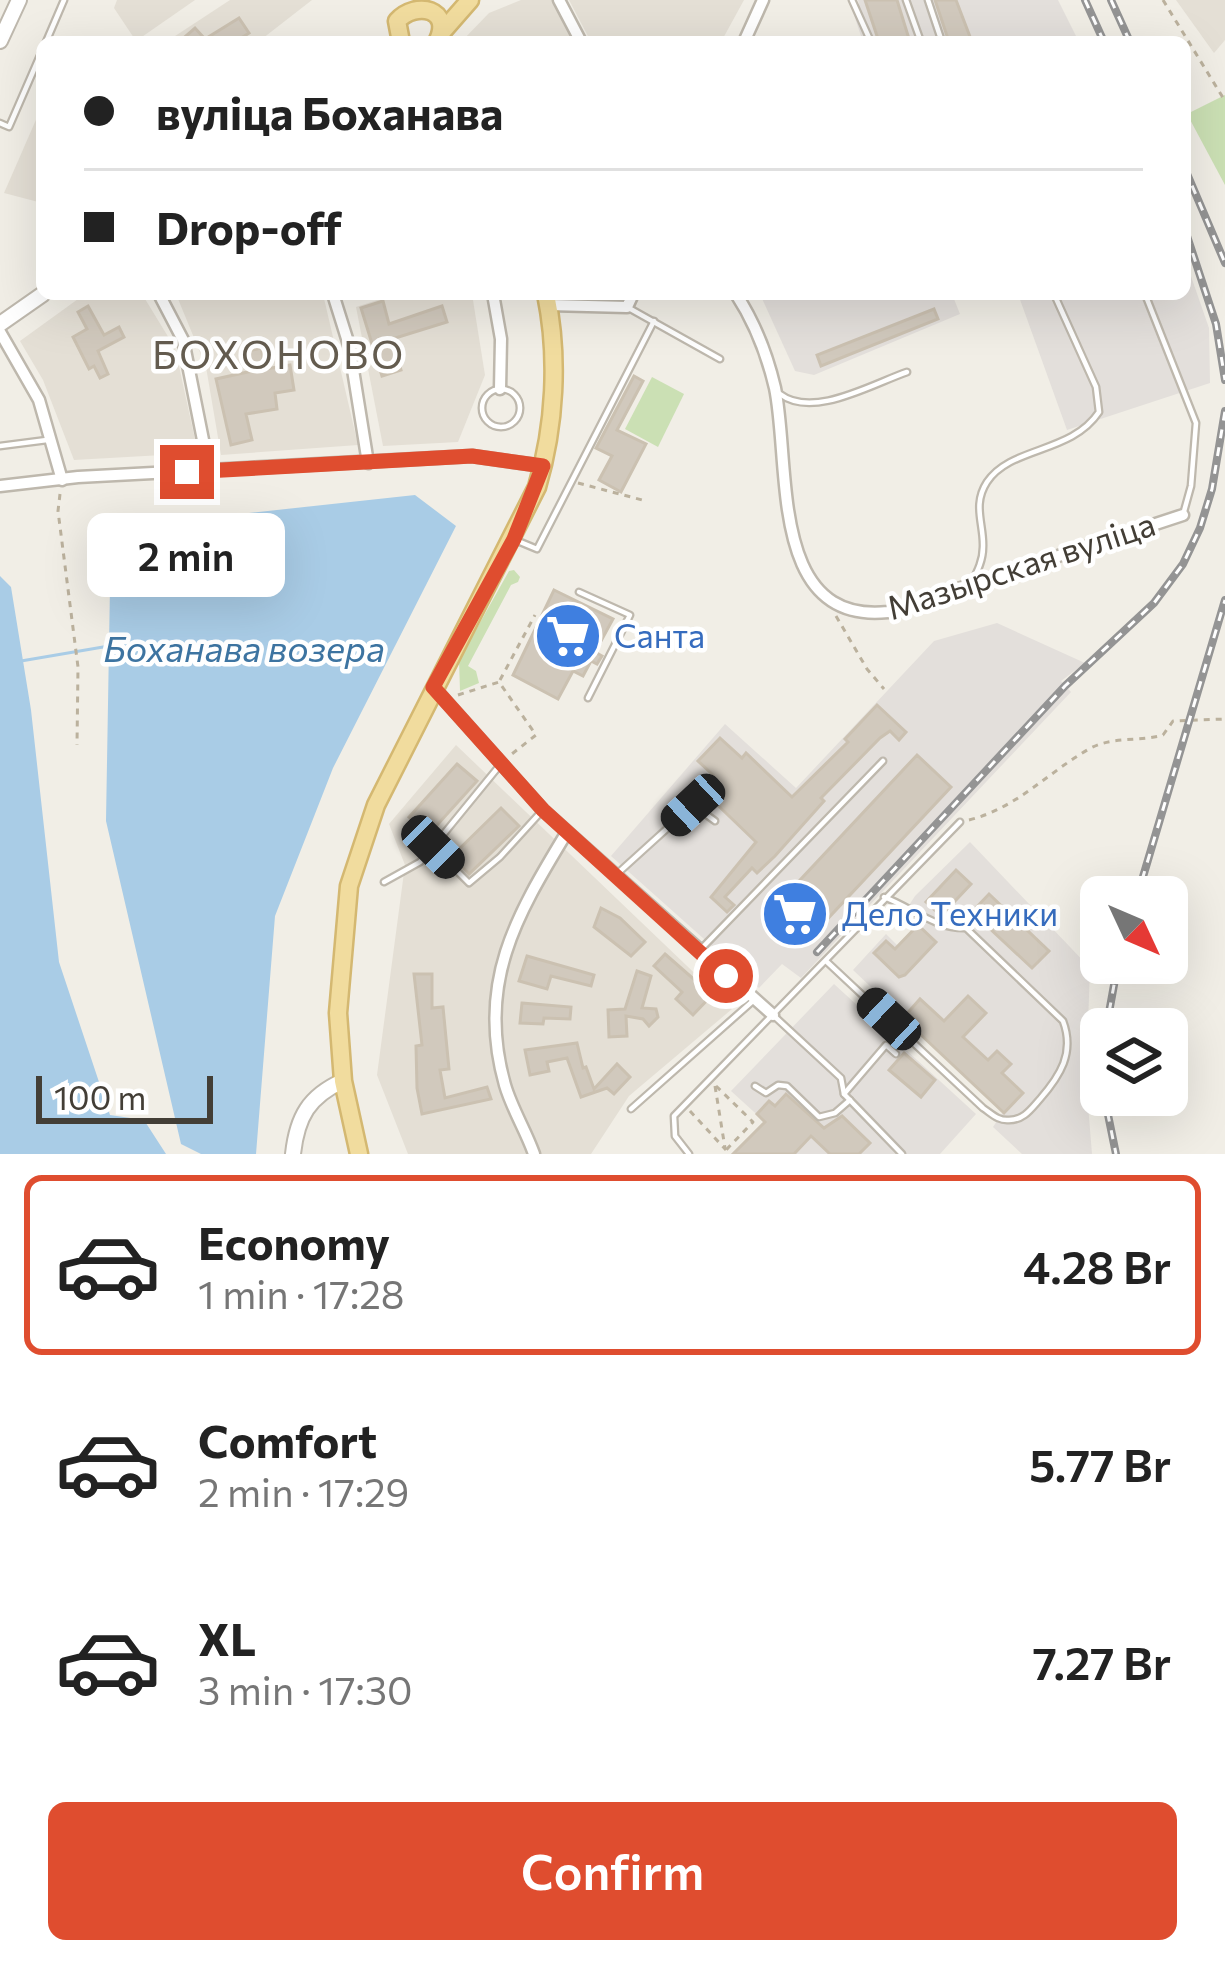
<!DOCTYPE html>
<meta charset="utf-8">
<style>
:root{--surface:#fff;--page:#f2f2f2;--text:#222;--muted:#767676;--line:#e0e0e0;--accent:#df4d2f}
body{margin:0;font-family:Commissioner,sans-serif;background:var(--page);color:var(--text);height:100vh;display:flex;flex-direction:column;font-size:45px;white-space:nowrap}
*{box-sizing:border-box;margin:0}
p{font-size:39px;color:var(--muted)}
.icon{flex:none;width:66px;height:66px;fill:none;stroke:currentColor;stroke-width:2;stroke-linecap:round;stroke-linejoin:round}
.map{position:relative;height:1154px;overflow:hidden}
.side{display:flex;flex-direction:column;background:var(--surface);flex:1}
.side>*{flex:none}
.hud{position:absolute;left:36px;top:36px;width:1155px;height:264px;border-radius:18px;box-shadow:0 12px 48px #0002;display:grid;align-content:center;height:264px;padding:0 48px;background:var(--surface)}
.needle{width:78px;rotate:134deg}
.buttons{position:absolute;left:1080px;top:876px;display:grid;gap:24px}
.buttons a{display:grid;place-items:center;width:108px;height:108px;border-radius:18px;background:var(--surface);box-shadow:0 12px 48px #0002;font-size:60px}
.scale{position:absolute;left:36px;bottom:30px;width:177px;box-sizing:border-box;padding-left:12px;border:6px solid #433e36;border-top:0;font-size:33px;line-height:42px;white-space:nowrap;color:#433e36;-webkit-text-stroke:9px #fff;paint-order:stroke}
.end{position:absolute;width:54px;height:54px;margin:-27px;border:15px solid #df4d2f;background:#fff;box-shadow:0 0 0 6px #fff}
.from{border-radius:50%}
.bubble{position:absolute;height:84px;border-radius:18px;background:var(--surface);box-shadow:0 12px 48px #0002;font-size:39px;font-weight:600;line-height:84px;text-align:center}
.car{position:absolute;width:36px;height:72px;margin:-36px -18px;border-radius:15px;box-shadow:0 0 9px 3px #0007;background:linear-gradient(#222 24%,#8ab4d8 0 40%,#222 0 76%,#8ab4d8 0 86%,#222 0)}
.hud b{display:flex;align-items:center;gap:42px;height:114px;font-size:45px}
.hud b+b{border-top:3px solid var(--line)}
.hud i{width:30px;height:30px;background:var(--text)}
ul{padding:21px 0 0;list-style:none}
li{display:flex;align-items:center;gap:36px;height:180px;margin:0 24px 18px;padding:0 24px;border:6px solid transparent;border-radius:18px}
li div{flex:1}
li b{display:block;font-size:45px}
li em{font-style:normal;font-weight:600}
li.active{border-color:var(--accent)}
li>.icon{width:108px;height:108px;stroke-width:1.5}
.cta{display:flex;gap:24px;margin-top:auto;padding:24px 48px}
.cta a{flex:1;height:138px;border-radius:18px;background:var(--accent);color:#fff;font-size:48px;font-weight:600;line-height:138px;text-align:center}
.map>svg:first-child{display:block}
.residential{fill:#e4dfd5}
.industrial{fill:#e3dfdb}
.green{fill:#cbe0b4}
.water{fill:#a9cce6}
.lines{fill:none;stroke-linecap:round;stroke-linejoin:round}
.stream{stroke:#a9cce6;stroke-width:3}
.building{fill:#d1c9bd;stroke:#cbc1b1;stroke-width:3}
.service-casing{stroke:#beb8ad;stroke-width:9}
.minor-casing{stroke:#beb8ad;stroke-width:15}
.tertiary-casing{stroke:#beb8ad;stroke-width:18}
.primary-casing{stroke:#d4b871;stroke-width:21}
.path{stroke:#bbb19d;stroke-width:3;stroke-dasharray:6 6;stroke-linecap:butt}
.service{stroke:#fff;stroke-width:4.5}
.minor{stroke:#fff;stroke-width:10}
.tertiary{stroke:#fff;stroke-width:14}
.primary{stroke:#f1dc9e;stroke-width:16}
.rail-casing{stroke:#949494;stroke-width:8}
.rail{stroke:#fff;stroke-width:3;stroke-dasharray:9;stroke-linecap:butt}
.route{stroke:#df4d2f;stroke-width:15}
.labels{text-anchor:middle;stroke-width:9;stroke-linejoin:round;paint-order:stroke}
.street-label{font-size:33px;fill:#433e36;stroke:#fff}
.shop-label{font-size:33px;fill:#366cbe;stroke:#fff;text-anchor:start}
.water-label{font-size:36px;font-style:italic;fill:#3d74a1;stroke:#fff}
.quarter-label{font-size:39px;letter-spacing:3px;fill:#645c4f;stroke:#fff}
</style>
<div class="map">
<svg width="1225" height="1154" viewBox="0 0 1225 1154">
<rect width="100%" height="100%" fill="#f1eee6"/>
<g class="residential">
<polygon points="117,0 195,0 136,41 114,8"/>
<polygon points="230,0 312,0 258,42 166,42"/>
<polygon points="521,0 557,0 579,42 461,42 489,13"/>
<polygon points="569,0 744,0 721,42 591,42"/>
<polygon points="1176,0 1225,0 1225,40 1214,53"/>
<polygon points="42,106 42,203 4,193"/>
<polygon points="85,294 142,294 175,348 198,453 74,460 43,380 20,341"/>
<polygon points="176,294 323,294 358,445 221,455 206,367"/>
<polygon points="396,294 472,294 485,375 458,442 383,446 356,307"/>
<polygon points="456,745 732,1009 629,1096 591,1154 408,1154 377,1075 405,865 389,824"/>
</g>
<g class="industrial">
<polygon points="858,0 1058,0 1079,42 863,42 851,6 859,4"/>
<polygon points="1185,259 1209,328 1210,383 1067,430 1018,294 1185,294"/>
<polygon points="760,294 952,294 960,314 814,375 795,371"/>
<polygon points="997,623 1085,663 1061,681 1071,692 801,978 782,964 759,988 611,856 725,724 796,788 934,641"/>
<polygon points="970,842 1090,968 1086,1080 1092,1154 1022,1154 993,1127 1003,1112 853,970 886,934 898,946 917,926 904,913 915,896"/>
<polygon points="834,984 976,1114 940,1154 733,1154 764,1121 731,1091"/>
</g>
<g class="green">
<polygon points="1225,95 1225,185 1187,114"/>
<polygon points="652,377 684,394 658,447 625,429"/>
<polygon points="514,570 520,577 518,582 511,585 468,666 476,671 479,683 460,691 459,660 509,571"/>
</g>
<g class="water">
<polygon points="415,495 456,526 333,768 275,916 256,1154 201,1154 181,1144 106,821 111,528"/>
<polygon points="0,576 11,587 31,710 59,962 110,1115 144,1120 166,1154 0,1154"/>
</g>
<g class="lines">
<polyline class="stream" points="21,661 109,646"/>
</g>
<g class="building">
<polygon points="865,0 897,0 910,42 879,42"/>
<polygon points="935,0 956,0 972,42 949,42"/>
<polygon points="239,18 249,33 235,42 179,42 195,28 205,39"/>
<polygon points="383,301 389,324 442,306 447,322 392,339 401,370 382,376 361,308"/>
<polygon points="88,306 104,335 119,327 124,337 98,351 108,374 100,378 94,366 89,369 73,337 87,329 78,312"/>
<polygon points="934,309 938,319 821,366 817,355"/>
<polygon points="261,348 265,369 290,365 294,390 275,393 277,409 246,414 252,440 231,445 216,379 252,371 248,351"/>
<polygon points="634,376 643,381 617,430 646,444 621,492 599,480 612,456 596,448"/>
<polygon points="554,590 613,619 595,652 602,656 597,664 591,661 583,676 573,671 558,699 513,675"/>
<polygon points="877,705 906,732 899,740 890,731 880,738 821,798 824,801 775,856 757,873 752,868 725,897 734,905 727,912 711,897 756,842 700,788 713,775 698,761 720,738 742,758 746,753 792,797 848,742 845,739"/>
<polygon points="917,755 951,787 819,928 808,917 795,931 772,910"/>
<polygon points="457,764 477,781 429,834 409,817"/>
<polygon points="501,808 519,826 469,874 452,856"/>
<polygon points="956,870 971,884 941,916 926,902"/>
<polygon points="989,894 1049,951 1032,968 972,912"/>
<polygon points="601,908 620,918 645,942 631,956 594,927"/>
<polygon points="918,925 936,942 905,975 899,977 874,953 886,941 895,949"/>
<polygon points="665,954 712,995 693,1015 676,999 682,992 654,966"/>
<polygon points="527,956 594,975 591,986 551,976 547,989 519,981"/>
<polygon points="637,971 651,976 642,1008 656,1009 658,1017 649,1026 643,1019 626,1016 627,1036 609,1037 608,1010 625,1009"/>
<polygon points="414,974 432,974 432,1008 443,1007 449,1069 440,1070 445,1098 487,1087 491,1099 422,1114 417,1088 416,1046 422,1045"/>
<polygon points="968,996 986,1013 963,1037 988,1060 997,1051 1011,1064 1002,1073 1023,1093 1004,1113 903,1018 920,999 944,1021"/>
<polygon points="522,1003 571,1007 570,1019 544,1018 543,1024 520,1023"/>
<polygon points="577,1043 583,1068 586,1067 594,1089 617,1064 630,1077 614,1094 607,1088 581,1097 567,1058 547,1062 549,1071 530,1075 525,1050"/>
<polygon points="904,1053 935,1080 921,1097 889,1070"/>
<polygon points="786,1094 824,1128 842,1116 870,1143 859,1154 830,1154 811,1136 794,1154 733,1154 765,1122 757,1114 769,1101 775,1106"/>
</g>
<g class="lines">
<g class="service-casing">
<g id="service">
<polyline points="852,0 871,42"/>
<polyline points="906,0 921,42"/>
<polyline points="928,0 942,42"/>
<polyline points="46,42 64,0"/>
<polyline points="0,123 9,127 42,51"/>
<polyline points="1145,294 1196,423 1191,486 1183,515"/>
<polyline points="627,307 720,359"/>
<circle cx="501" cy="408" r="19"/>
<path d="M780,394c33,25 92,-10 127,-22"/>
<polyline points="0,446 47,440"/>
<polyline points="513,539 537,549 654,321"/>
<path d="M971,584c6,-12 12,-23 12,-37 1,-23 -11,-42 4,-65 24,-36 84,-28 112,-70l-3,-25 -42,-93"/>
<polyline points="579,592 630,615 588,698"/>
<polyline points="500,765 433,847 469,883 500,857 541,812"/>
<polyline points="618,873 693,805 715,821"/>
<polyline points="384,882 420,862 433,847"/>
<polyline points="702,948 883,761"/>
<path d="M826,961l157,147c9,6 15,13 26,12 15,0 22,-11 31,-21 20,-23 35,-46 23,-78l-97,-93c-31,1 -53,-20 -82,-31"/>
<polyline points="773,1015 841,1078 844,1094 902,1154"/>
<polyline points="755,1086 766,1093 778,1085 787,1086 819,1117 835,1113 850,1100"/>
<polyline points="844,1094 886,1045 896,1054"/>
<polyline points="631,1109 754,1000"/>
<polyline points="689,1154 675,1136 674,1116 960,822"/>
</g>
</g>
<g class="minor-casing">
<g id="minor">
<polyline points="559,0 581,42"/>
<polyline points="744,42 763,0"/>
<polyline points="159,294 183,340 209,470"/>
<polyline points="333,294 349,345 368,463"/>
<polyline points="493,294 501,339 500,389"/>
<path d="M736,294c19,29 31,60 39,94 16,77 -7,237 113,224l295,-97"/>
<polyline points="549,305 627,307 633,294"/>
<polyline points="0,332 39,400 62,480"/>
<polyline points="0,486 78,477 472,456 543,466"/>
<polyline points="435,689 543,810 773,1015"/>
<path d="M534,1154c-8,-23 -22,-45 -29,-69 -29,-101 11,-169 62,-253"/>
</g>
</g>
<g class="tertiary-casing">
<g id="tertiary">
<polyline points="0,41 19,0"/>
<polyline points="0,324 43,294"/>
<path d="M293,1154c4,-37 16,-58 50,-73"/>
</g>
</g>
<g class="primary-casing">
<g id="primary">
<polyline points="442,32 470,0"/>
<path d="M401,42l-4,-21c19,-21 57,-12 40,21"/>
<path d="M359,1154l-16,-73 -5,-68 11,-127 27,-81 161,-318c18,-61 22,-130 9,-193"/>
</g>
</g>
<g class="path">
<polyline points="1163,0 1225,101"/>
<polyline points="578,483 646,501"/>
<polyline points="60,494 58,511 78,667 77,745"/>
<polyline points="836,616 867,669 884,689"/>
<polyline points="500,680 535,615"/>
<polyline points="458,695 499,682 536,735 508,757"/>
<path d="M969,820c48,-12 78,-47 120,-71 23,-13 49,-7 74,-14l10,-14 52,-2"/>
<polyline points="715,1086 725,1148"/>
<polyline points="716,1086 753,1122 726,1150"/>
<polyline points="690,1111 726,1150"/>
</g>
<use href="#service" class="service"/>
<use href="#minor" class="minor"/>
<use href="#tertiary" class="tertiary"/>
<use href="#primary" class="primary"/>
<g class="rail-casing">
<g id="rail">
<polyline points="1085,0 1104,42"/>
<polyline points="1111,0 1130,42"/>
<polyline points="1185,169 1225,263"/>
<polyline points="1187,236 1216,324 1225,380"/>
<polyline points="1137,897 1225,600"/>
<polyline points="817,952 1065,686 1154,603 1183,564 1200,528 1212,489 1225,411"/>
<polyline points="1106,1029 1118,963"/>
<polyline points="1104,1095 1116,1154"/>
</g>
</g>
<use href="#rail" class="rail"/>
</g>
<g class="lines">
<polyline class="route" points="187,472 472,456 543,466 514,539 433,687 543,810 726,976"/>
</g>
<defs>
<g id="supermarket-disc" transform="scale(3.45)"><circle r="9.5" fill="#3f7fe0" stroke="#fff"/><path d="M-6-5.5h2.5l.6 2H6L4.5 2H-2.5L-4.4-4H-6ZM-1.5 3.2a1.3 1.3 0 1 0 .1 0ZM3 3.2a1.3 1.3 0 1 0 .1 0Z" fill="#fff"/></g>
</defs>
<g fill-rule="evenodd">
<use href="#supermarket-disc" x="568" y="636"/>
<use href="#supermarket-disc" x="795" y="914"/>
</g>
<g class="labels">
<g class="street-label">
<text transform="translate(1021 566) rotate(-18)" y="12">Мазырская вуліца</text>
</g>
<g class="shop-label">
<text x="614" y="648">Санта</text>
<text x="842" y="926">Дело Техники</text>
</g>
<g class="water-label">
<text x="244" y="662">Боханава возера</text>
</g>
<g class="quarter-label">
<text x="279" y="369">БОХОНОВО</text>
</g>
</g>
</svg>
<div class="buttons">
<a><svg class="needle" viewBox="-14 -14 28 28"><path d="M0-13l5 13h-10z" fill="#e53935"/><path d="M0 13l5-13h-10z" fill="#767676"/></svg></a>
<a><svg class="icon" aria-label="layers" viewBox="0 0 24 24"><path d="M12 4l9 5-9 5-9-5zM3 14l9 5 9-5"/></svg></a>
</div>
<div class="scale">100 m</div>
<i class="end from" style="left:726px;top:976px"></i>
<i class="end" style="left:187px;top:472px"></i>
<div class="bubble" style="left:87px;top:513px;width:198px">2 min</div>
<i class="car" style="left:693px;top:805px;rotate:227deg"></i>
<i class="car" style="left:433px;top:847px;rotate:135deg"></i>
<i class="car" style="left:889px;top:1019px;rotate:313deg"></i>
<div class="hud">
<b><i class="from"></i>вуліца Боханава</b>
<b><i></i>Drop-off</b>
</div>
</div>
<section class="side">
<ul>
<li class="active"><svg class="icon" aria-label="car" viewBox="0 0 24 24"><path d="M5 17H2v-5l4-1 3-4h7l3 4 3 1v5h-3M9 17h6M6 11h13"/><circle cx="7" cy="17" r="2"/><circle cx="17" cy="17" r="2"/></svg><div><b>Economy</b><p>1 min · 17:28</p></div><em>4.28 Br</em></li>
<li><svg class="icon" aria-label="car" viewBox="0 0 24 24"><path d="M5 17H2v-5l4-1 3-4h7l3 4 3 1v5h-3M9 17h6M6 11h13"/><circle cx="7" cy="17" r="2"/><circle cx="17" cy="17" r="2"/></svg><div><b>Comfort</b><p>2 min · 17:29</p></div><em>5.77 Br</em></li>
<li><svg class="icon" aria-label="car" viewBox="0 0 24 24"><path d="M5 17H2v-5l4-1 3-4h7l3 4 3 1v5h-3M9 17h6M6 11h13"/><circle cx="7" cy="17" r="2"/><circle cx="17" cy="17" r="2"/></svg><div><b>XL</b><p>3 min · 17:30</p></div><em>7.27 Br</em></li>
</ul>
<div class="cta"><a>Confirm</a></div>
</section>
